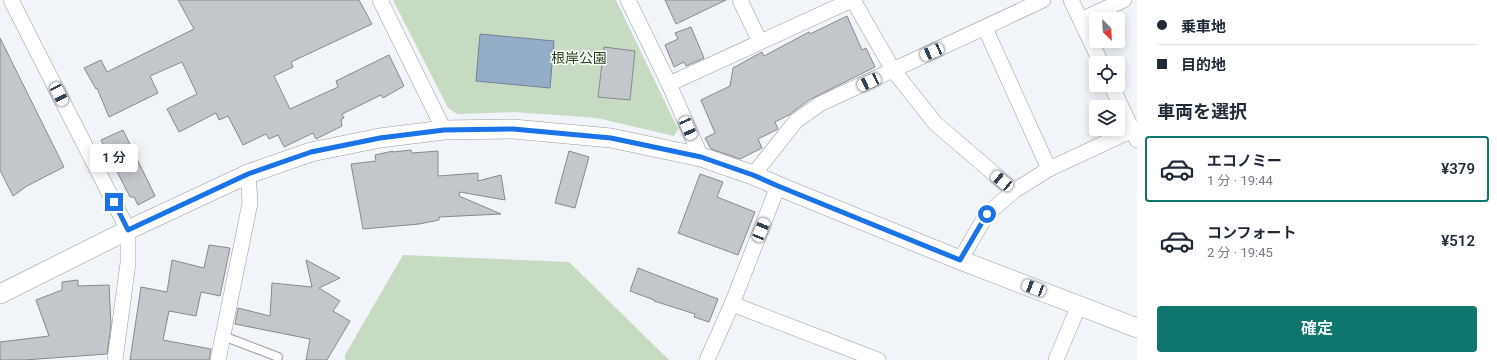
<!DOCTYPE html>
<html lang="ja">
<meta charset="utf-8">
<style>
:root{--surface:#fff;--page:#f6f6f7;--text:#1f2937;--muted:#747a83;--line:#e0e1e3;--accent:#0f766e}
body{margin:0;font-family:Roboto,"Noto Sans JP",sans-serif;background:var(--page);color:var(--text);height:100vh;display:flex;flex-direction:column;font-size:15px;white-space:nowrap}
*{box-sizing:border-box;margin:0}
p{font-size:13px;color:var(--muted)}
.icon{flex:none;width:22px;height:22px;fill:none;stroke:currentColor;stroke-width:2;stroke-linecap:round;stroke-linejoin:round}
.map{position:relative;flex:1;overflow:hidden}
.panel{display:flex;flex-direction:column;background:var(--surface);width:360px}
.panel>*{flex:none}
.guide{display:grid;align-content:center;height:88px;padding:0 20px;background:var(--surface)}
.needle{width:26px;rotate:156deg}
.buttons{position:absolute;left:1089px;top:12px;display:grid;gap:8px}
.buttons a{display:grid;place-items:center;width:36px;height:36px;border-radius:4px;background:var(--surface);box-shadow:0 2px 10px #0003;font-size:20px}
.end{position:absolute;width:18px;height:18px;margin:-9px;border:5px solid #1a73e8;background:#fff;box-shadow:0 0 0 2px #fff}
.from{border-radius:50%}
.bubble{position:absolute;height:28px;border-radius:4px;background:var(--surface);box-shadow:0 2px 10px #0003;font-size:13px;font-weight:600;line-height:28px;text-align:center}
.car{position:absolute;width:12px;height:24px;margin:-12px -6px;border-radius:5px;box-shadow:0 0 3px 1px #0007;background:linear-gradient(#fff 24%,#345 0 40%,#fff 0 76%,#345 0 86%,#fff 0)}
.guide b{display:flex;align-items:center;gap:14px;height:38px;font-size:15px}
.guide b+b{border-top:1px solid var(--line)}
.guide i{width:10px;height:10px;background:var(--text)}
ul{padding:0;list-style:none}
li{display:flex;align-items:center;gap:12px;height:66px;margin:0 8px 6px;padding:0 12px;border:2px solid transparent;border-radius:4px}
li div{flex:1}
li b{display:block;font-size:15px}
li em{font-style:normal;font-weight:600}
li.selected{border-color:var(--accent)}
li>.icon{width:36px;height:36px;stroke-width:1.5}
h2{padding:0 20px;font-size:18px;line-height:48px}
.cta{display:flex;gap:8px;margin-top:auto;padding:8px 20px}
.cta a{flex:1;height:46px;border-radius:4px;background:var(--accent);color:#fff;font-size:16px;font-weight:600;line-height:46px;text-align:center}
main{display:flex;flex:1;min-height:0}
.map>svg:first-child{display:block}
.green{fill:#c7dbc3}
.water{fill:#94aec7;stroke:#708294}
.building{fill:#c3c6cb;stroke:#87898e}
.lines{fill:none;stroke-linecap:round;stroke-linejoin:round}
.service-casing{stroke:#999ca0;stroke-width:10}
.minor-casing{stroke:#999ca0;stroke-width:16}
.tertiary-casing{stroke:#999ca0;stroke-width:20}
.service{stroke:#fff;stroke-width:8}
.minor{stroke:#fff;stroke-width:15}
.tertiary{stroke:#fff;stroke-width:19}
.route{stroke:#1a73e8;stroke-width:5}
.labels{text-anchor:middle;stroke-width:3;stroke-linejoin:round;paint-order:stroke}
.park-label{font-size:14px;fill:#22441b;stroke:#fff}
</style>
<main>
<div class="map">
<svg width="1137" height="360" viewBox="0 0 1137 360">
<rect width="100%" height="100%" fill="#f1f4f8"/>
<g class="green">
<polygon points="393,0 616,0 678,129 674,136 597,118 514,112 457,114 448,108"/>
<polygon points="403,255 569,262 669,360 345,360 345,355"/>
</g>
<polygon class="water" points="480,34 554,41 550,88 476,81"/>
<g class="building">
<polygon points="178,0 359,0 372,24 291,62 293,67 274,76 290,109 338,87 336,81 389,55 404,86 383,98 381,95 342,114 344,118 341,119 342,126 316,139 313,133 284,147 278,135 269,139 266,134 243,145 228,116 219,120 216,113 179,132 167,109 197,94 182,62 150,76 158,93 109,117 97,88 96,89 84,68 101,60 107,72 194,29"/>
<polygon points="665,0 726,0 676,24"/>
<polygon points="847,16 862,50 866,48 875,67 809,100 789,115 775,122 778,129 758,139 762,148 740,159 711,149 705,138 715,133 701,100 730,86 733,68 762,52 764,56 809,32 810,34"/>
<polygon points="691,27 704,58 686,66 684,62 674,67 665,45 678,39 675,33"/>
<polygon points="0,38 64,167 27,186 13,196 0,170"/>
<polygon points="604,47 635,51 630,100 598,97"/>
<polygon points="123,130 155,196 138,205 134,197 130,197 101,140"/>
<polygon points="411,150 412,153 438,151 438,176 478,173 478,181 501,175 505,200 460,192 459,196 501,214 439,217 439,220 419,224 363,229 351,164 376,161 375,155 393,151 393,152"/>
<polygon points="569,151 589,157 575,208 555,203"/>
<polygon points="700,174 723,182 717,197 755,212 738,255 678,233"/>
<polygon points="209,245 230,248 220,296 201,292 196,316 169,311 163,340 211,349 209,360 130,360 141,287 167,292 172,260 204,268"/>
<polygon points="306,260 340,278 319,288 340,301 333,311 350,321 327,360 306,360 310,339 235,324 238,308 270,316 272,283 312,287"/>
<polygon points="638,268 718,299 709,322 694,317 695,314 654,301 654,300 630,291"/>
<polygon points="78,280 78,286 109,285 111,325 107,354 24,360 0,360 0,342 49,336 36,300 62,290 62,282"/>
</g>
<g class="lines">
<g class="service-casing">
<polyline id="service" points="223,336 278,357"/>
</g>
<g class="minor-casing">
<g id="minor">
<polyline points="11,0 128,230 128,263 115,360"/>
<polyline points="380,0 444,130"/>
<polyline points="628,0 669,84"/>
<polyline points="740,0 760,42"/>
<polyline points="853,0 893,70 935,123 1014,191"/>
<polyline points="1071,0 1101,63"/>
<polyline points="1081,20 1124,0"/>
<polyline points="985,28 1049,169"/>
<polyline points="1111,85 1137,140"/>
<polyline points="701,157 669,84 852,0"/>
<polyline points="753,175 796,121 820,104 1043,0"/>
<polyline points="778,186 732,304 878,360"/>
<polyline points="960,260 987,214 1014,191 1049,169 1137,128"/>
<polyline points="218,360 250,203 248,174"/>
<polyline points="707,360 732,304"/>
<polyline points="1056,360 1079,305"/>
</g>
</g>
<g class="tertiary-casing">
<polyline id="tertiary" points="0,294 128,230 248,174 311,152 380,138 444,130 513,129 611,138 701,157 753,175 778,186 960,260 1137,328"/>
</g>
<use href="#service" class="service"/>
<use href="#minor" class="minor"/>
<use href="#tertiary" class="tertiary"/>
</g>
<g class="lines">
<polyline class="route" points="114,202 128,230 248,174 311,152 380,138 444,130 513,129 611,138 701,157 753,175 778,186 960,260 987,214"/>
</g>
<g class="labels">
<g class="park-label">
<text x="579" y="63">根岸公園</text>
</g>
</g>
</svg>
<div class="buttons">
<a><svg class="needle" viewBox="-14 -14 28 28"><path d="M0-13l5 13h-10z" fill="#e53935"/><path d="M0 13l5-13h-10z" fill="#747a83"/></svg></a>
<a><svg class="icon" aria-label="locate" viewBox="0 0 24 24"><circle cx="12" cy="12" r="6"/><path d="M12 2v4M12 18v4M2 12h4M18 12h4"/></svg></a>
<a><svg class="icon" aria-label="layers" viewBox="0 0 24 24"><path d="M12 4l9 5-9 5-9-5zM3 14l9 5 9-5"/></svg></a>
</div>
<i class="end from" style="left:987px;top:214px"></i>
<i class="end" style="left:114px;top:202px"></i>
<div class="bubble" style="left:90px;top:144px;width:48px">1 分</div>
<i class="car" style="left:932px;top:52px;rotate:246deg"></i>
<i class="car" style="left:869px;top:82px;rotate:245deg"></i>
<i class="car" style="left:59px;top:94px;rotate:153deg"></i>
<i class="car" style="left:688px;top:128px;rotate:156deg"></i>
<i class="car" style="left:1002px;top:181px;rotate:310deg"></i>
<i class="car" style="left:761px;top:230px;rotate:22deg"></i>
<i class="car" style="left:1034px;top:288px;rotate:291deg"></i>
</div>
<section class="panel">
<div class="guide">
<b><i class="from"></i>乗車地</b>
<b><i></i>目的地</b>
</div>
<h2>車両を選択</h2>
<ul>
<li class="selected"><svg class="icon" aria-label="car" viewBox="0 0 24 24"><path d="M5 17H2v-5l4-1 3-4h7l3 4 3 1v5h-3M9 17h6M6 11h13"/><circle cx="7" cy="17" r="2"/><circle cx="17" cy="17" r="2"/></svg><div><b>エコノミー</b><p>1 分 · 19:44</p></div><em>¥379</em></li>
<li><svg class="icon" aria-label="car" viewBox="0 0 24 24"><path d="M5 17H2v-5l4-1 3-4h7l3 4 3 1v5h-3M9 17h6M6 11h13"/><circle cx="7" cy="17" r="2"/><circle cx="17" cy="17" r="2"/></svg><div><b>コンフォート</b><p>2 分 · 19:45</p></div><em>¥512</em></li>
</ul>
<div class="cta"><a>確定</a></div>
</section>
</main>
